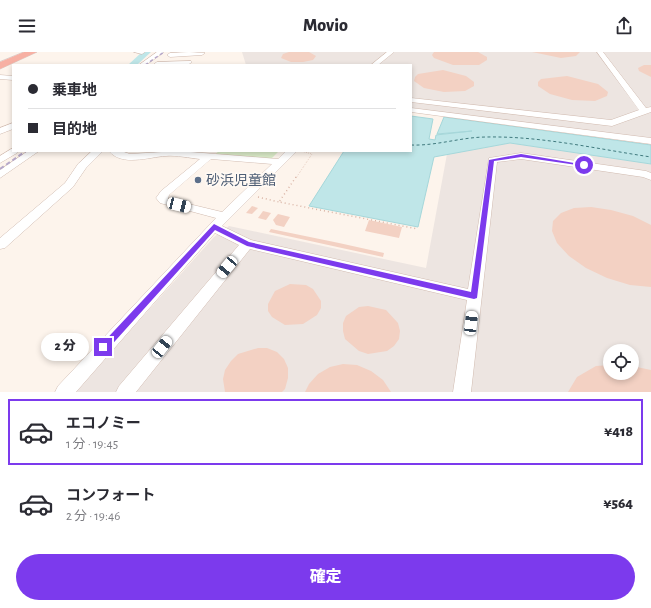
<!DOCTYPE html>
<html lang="ja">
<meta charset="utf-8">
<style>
:root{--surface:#fff;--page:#f7f7f7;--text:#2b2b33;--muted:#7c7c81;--line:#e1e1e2;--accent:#7c3aed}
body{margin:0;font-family:"Alegreya Sans","Noto Sans JP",sans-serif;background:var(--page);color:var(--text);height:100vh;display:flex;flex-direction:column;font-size:15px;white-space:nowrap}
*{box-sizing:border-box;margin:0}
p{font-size:13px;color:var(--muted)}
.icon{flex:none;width:22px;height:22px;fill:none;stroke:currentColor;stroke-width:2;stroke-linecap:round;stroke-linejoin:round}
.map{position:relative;height:340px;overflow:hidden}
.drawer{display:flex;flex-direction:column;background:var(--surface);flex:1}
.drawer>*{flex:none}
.banner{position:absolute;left:12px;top:12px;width:400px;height:88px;border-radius:0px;box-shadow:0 2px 6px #0003;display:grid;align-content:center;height:88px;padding:0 16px;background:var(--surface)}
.fabs{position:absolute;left:603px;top:292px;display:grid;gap:8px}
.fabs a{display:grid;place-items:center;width:36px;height:36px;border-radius:50%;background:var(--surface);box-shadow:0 2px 6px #0003;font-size:20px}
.end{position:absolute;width:18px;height:18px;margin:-9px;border:5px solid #7c3aed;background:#fff;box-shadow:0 0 0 2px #fff}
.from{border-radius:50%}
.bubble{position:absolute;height:28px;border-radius:14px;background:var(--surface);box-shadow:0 2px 6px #0003;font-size:13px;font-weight:800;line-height:28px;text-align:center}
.car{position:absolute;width:12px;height:24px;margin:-12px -6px;border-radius:5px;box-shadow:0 0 3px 1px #0007;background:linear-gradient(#fff 24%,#345 0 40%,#fff 0 76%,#345 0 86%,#fff 0)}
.banner b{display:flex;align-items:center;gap:14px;height:38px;font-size:15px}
.banner b+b{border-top:1px solid var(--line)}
.banner i{width:10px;height:10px;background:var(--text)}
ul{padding:7px 0 0;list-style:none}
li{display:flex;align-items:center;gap:12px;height:66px;margin:0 8px 6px;padding:0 8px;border:2px solid transparent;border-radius:0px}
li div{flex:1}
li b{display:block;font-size:15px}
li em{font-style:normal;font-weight:800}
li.current{border-color:var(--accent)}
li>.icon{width:36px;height:36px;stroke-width:1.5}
.cta{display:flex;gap:8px;margin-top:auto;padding:8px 16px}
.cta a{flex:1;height:46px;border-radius:24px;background:var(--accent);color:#fff;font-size:16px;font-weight:800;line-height:46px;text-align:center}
header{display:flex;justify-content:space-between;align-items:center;height:52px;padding:0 16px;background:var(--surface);font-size:18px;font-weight:800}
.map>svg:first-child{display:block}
.industrial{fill:#ede5e1;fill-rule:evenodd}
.green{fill:#dbecc9}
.water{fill:#bfe6e8;stroke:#a5d7da}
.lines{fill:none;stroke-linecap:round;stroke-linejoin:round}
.river{fill:#bfe6e8;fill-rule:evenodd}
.ferry{stroke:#407a7e;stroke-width:1;stroke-dasharray:3 2.5;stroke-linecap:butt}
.building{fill:#f3d1c3}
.minor-casing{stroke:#d1bbb0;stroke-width:1}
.highway-casing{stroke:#dad0cd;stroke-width:1}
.path-far1{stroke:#d9b4a5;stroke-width:1;stroke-dasharray:0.5 1.5;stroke-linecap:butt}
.path{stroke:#d9b4a5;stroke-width:1.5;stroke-dasharray:1 3;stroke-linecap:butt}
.minor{fill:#fff;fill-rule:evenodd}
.highway{fill:#f7b0a3;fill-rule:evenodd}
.rail-far1{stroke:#b6a8c9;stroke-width:1.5;stroke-dasharray:3.5 2.5;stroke-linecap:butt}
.rail{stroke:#b6a8c9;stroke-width:2;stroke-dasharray:4.5 3;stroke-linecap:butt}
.route{fill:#7c3aed}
.service-dot{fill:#5c6f8a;stroke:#fff9f3;stroke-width:1.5}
.labels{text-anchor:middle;stroke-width:3.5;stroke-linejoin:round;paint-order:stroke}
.service-label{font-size:14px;fill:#4e5e75;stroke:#fff9f3;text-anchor:start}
</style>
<header><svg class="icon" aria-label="menu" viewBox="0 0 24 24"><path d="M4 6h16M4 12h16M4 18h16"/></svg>Movio<svg class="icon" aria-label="share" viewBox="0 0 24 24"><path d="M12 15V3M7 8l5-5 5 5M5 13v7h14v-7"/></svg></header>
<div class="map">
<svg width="651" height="340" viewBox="0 0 651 340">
<rect width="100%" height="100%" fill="#fdf4ec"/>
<g class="industrial">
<polygon points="242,0 651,0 651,86 411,57 411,13 246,13"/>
<path d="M510,91l141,21v228h-576l139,-155 15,-11 197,42 21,-114zM610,299h22v22h-22z"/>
</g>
<polygon class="green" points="219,99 279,99 269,109 212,105"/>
<polygon class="water" points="411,64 433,67 429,87 435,88 436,83 472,79 437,82 444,65 651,93 651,112 510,91 434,105 418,175 309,154 344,99 411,99"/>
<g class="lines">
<polygon class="river" points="142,0 151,0 137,13 128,13"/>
<path class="ferry" d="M411,93c26,1 50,-8 76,-8 55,-1 110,12 164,20"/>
</g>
<g class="building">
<polygon points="289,0 309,0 316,4 313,8 303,10 291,10 281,6 283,2"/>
<polygon points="434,0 478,0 487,5 487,8 479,13 453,13 434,6 432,3"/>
<polygon points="532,0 580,0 576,4 561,6"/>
<polygon points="644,13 651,13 651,25 639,19 638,16"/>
<polygon points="443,18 466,24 474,30 474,34 465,39 444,40 424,36 414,29 415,25 418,22"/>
<polygon points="567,24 598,32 608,40 607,44 595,49 572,48 550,42 538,34 538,30 541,27"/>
<polygon points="252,154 258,156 252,162 246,161"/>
<polygon points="591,155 611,158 633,164 651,173 651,235 630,233 607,226 586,216 569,204 557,191 552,179 553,169 561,161 574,156"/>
<polygon points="263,159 271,161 266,168 258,166"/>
<polygon points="278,162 290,165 284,175 276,173 273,168"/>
<polygon points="369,168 402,175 399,186 365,179"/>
<polygon points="271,177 339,191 384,201 383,205 269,180"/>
<polygon points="290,232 306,233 313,237 321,249 321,256 317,263 303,272 285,273 272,265 268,259 268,252 275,239"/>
<polygon points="368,254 386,258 398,271 400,279 399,287 394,294 387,299 368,302 359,299 345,287 343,279 343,271 346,264 359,255"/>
<polygon points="258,296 267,296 277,300 284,307 288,316 288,326 285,337 282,340 225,340 223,327 225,318 231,309 238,302"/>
<polygon points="343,312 357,313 371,319 383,328 391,340 305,340 309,332 318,322 330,315"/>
<polygon points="610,313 610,321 632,321 632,314 651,318 651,340 568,340 577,325 596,314"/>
</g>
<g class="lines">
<g class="minor-casing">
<g id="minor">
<polygon points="134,0 145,0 142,2"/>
<polygon points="157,0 164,0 146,13 139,13"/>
<polygon points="189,0 205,1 202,3 170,5 167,3 170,1"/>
<polygon points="387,0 394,0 378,13 371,13"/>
<polygon points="597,0 603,0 646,56 651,55 651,60 612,74 411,50 411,46 611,68 639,58"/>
<polygon points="191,9 192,10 189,12 154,12 157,10"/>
<polygon points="0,23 13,24 13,28 0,27"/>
<polygon points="411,56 651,86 651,92 411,60"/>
<polygon points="13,71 13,77 0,82 0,76"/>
<polygon points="13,96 13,99 19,99 17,101 0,111 0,104"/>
<polygon points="28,99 39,99 0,126 0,118"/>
<polygon points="92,99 103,99 86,116 73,135 5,196 0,197 0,186 65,131 78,112"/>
<path d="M109,99h12l9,3 48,-3 100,8 8,-8h11l-75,75 29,14 217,49 21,-131 32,-5 125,18 5,2v7l-8,-3 -122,-18 -24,3 -26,230h-18l14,-92 -217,-51 -114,143h-20l3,-6 120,-141 -24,-12 -139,159h-21l3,-6 158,-168 -56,-15 -4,-5 5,-7 39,-32c-11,-1 -23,-4 -34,-3 -18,1 -44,11 -57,-5zM211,107l61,5 -50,48 -54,-13 1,-4z"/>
</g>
</g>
<g class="highway-casing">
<polygon id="highway" points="24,0 37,0 0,17 0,10"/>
</g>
<polyline class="path-far1" points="296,126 312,102 301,99"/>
<g class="path">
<polyline points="296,125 279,150 418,177"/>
<polyline points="258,145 279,150"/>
</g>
<use href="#minor" class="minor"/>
<use href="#highway" class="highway"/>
<polyline class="rail-far1" points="145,13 164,0"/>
<polyline class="rail" points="0,117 26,99"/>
</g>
<polygon class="route" points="521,102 586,113 584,114 521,105 494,109 477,246 474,247 247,194 215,178 107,298 100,298 99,295 214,172 249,190 471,240 489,108"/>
<circle class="service-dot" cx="198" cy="128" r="4"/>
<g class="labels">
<g class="service-label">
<text x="206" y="133">砂浜児童館</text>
</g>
</g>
</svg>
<div class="fabs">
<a><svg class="icon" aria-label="locate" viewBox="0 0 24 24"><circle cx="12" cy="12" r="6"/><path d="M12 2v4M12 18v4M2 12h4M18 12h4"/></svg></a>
</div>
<i class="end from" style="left:584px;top:113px"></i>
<i class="end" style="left:103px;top:295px"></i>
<div class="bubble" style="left:41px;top:281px;width:48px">2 分</div>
<i class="car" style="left:179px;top:153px;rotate:104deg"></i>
<i class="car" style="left:227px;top:215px;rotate:220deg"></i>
<i class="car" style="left:471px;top:271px;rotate:7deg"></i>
<i class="car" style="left:162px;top:295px;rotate:39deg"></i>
<div class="banner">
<b><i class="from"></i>乗車地</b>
<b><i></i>目的地</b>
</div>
</div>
<section class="drawer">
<ul>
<li class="current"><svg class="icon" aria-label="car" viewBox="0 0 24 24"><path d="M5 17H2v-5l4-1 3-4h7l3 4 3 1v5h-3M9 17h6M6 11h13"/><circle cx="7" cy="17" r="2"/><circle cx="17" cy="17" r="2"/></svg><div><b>エコノミー</b><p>1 分 · 19:45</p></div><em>¥418</em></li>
<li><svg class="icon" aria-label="car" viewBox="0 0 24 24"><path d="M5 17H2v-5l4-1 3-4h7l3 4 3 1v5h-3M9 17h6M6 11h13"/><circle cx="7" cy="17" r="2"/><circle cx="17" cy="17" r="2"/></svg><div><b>コンフォート</b><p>2 分 · 19:46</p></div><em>¥564</em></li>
</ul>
<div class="cta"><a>確定</a></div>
</section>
